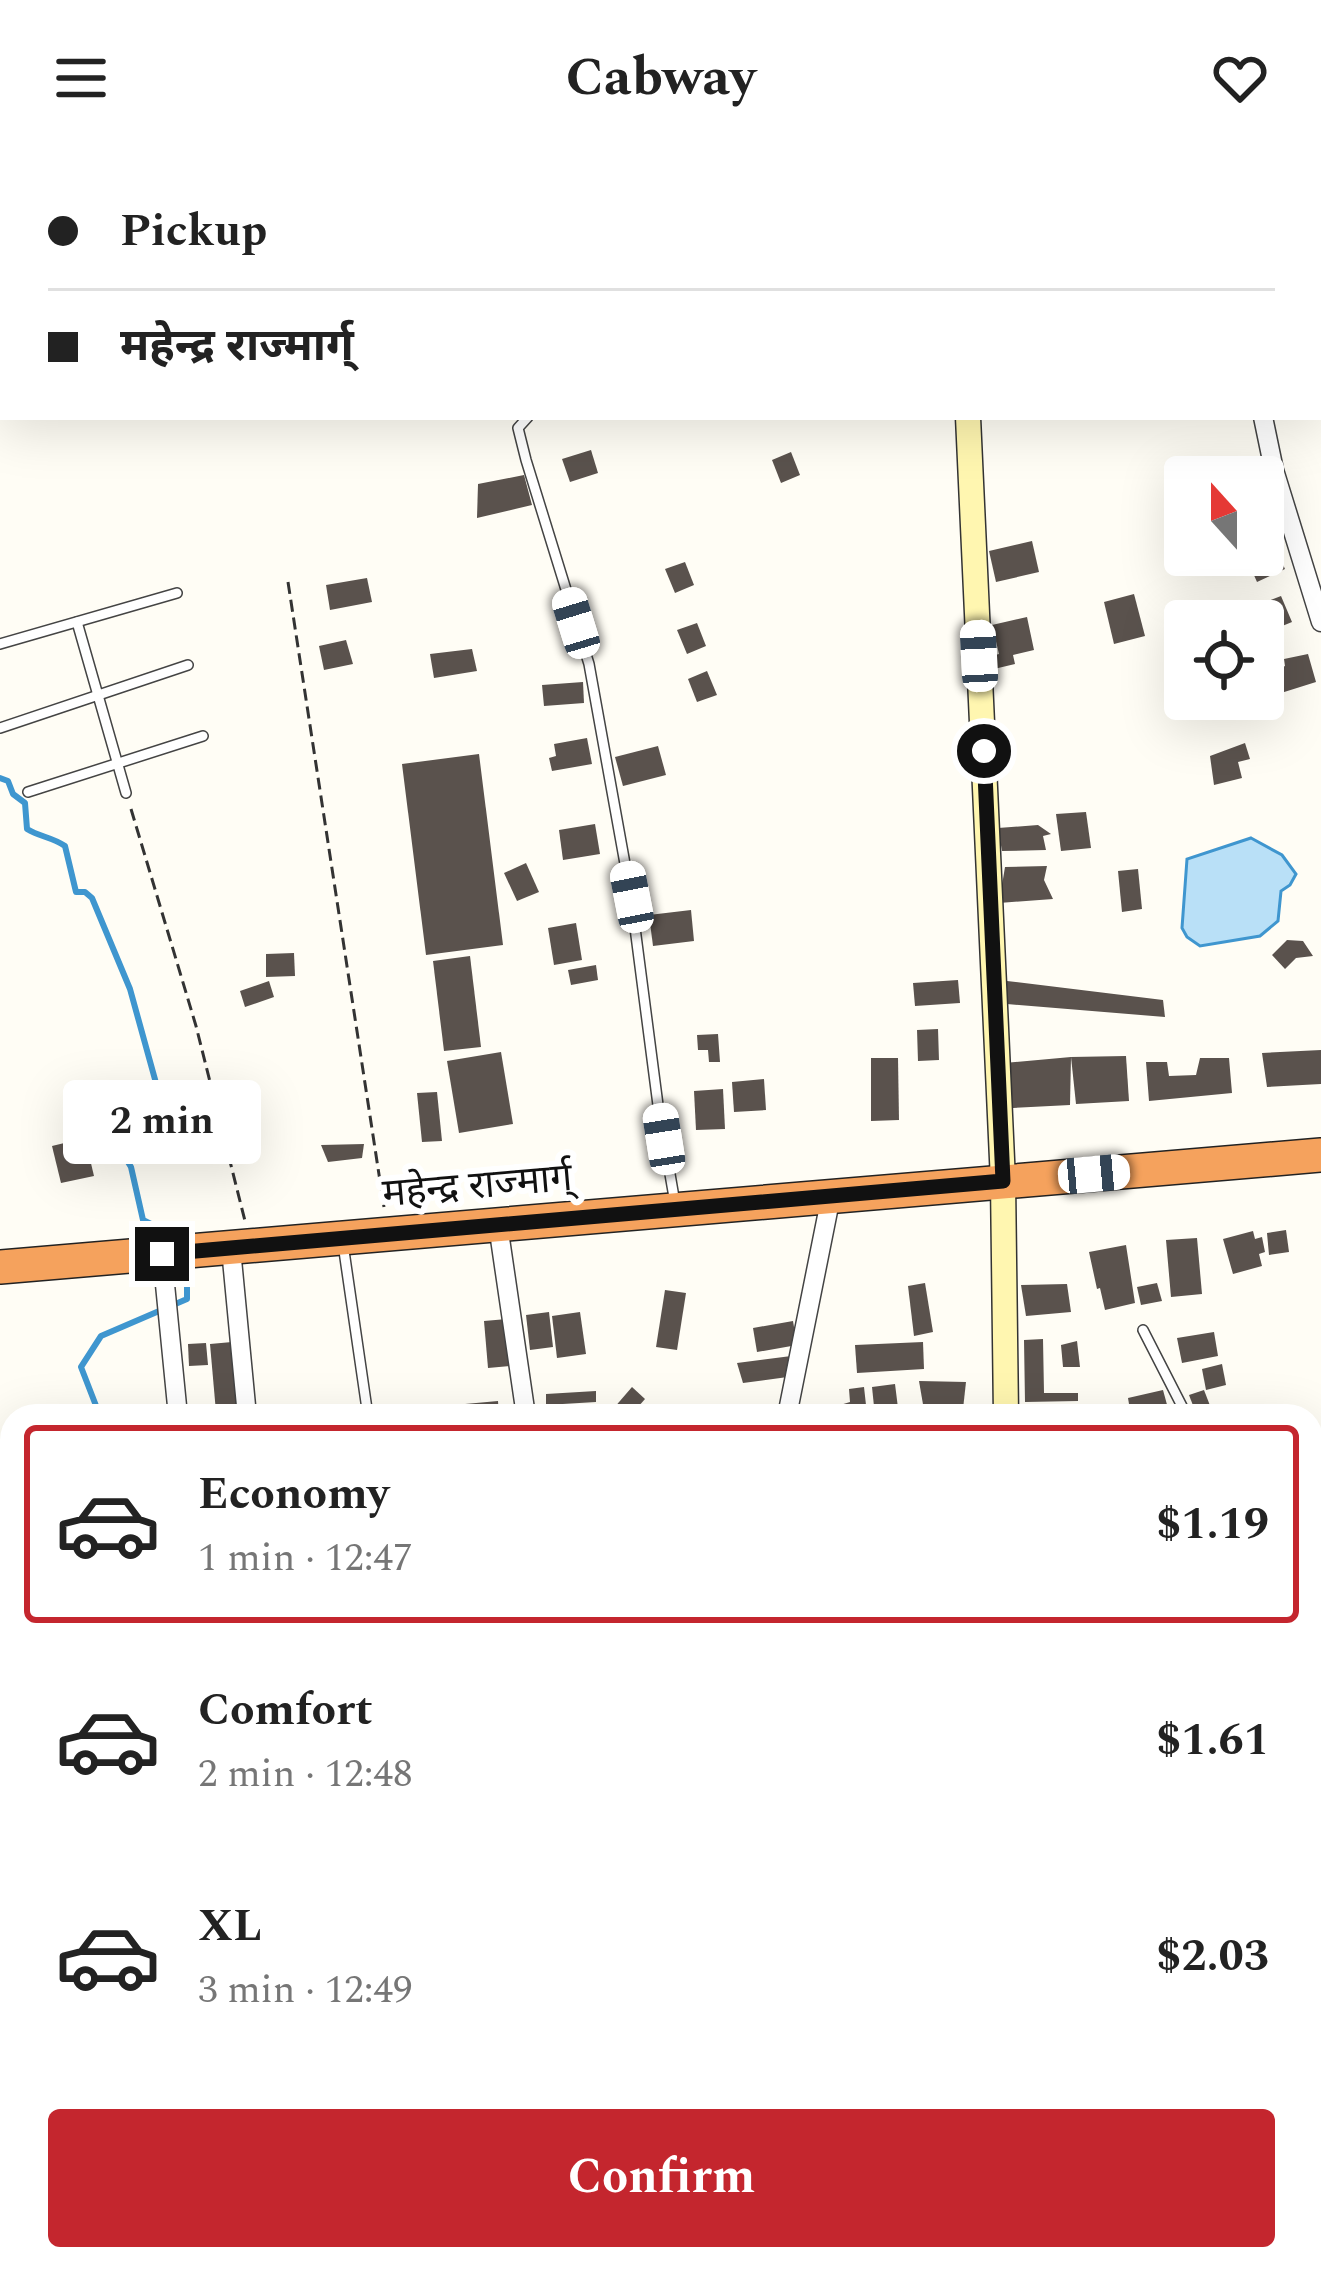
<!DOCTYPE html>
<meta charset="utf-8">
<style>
:root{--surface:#fff;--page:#f2f2f2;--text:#222;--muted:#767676;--line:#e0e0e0;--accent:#c4262e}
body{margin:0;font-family:Spectral,"Noto Sans Devanagari",serif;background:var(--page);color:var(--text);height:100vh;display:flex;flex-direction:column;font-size:45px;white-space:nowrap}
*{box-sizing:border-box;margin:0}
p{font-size:39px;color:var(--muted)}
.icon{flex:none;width:66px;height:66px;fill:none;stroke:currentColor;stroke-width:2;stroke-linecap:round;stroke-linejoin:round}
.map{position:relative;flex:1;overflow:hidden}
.side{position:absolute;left:0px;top:1248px;width:1323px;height:867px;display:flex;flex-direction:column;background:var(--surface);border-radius:36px 36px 0 0;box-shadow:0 12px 48px #0002}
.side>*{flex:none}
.guide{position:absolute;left:0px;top:0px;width:1323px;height:264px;box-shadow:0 12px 48px #0002;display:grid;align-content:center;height:264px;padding:0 48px;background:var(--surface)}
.needle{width:78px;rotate:339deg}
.fabs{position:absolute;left:1164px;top:300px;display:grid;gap:24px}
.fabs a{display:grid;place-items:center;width:120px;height:120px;border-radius:12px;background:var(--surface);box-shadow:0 12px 48px #0002;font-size:60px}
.end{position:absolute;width:54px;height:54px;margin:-27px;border:15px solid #111;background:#fff;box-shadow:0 0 0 6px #fff}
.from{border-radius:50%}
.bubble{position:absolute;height:84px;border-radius:12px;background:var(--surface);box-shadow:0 12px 48px #0002;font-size:39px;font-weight:700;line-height:84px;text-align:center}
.car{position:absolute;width:36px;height:72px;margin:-36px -18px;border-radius:15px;box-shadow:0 0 9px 3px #0007;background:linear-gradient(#fff 24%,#345 0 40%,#fff 0 76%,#345 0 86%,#fff 0)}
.guide b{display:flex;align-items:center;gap:42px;height:114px;font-size:45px}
.guide b+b{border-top:3px solid var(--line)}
.guide i{width:30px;height:30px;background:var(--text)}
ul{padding:21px 0 0;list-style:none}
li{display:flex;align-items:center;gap:36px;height:198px;margin:0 24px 18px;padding:0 24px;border:6px solid transparent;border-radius:12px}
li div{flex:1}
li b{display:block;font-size:45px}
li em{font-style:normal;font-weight:700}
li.on{border-color:var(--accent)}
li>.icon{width:108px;height:108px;stroke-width:1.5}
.action{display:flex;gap:24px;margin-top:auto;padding:24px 48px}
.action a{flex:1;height:138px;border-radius:12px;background:var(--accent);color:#fff;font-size:48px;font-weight:700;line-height:138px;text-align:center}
header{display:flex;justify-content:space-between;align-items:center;height:156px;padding:0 48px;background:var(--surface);font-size:54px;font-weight:700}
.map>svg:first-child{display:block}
.water{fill:#b9e0f7;stroke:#3f96cf;stroke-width:3}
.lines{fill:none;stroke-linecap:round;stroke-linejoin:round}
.stream{stroke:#3f96cf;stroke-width:6}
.building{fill:#5a524d}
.lane-casing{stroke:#444;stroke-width:12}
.street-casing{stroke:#444;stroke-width:21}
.secondary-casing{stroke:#333;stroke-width:27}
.highway-casing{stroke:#222;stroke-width:36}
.path{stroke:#333;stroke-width:3;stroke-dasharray:12 6;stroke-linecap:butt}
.lane{stroke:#fff;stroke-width:9}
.street{stroke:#fff;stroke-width:18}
.secondary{stroke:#fff6b0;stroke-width:24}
.highway{stroke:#f5a25d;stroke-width:33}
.route{stroke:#111;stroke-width:15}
.labels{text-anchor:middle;stroke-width:12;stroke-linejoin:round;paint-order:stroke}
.street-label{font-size:39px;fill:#111;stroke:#fff}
</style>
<header><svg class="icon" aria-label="menu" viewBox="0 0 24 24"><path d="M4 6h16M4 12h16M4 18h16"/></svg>Cabway<svg class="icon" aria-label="heart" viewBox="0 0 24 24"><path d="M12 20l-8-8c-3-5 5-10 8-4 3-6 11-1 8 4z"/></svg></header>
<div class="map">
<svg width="1321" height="2114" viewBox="0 0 1321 2114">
<rect width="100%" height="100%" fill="#fffdf5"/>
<polygon class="water" points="1251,682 1282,699 1296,718 1290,729 1281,735 1278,765 1260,780 1200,790 1187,781 1182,772 1187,703"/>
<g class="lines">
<g class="stream">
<path d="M0,622l8,3 5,13 12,9 2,26c13,8 25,8 38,17l11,46h9l7,6 38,91 26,94c-20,10 -34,30 -42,50l9,7v14l8,13 12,53 16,8 9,11"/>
<polyline points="100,1260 81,1211 101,1180 187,1143 187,1106"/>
<polyline points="0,1492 12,1488"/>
</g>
</g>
<g class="building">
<polygon points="591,294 598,317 570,326 562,303"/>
<polygon points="791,296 800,319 781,327 772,304"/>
<polygon points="524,319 532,349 477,362 478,328"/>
<polygon points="1271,382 1285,413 1257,426 1245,399 1263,399 1263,385"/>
<polygon points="1032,385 1039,416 996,426 989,395"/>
<polygon points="685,406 694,429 675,437 665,413"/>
<polygon points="367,422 372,446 330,454 326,429"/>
<polygon points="1134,438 1145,480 1114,488 1104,446"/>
<polygon points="1281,440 1292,466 1263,478 1263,465 1247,465 1243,455"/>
<polygon points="1027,461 1034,494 1013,499 1015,508 994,513 992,500 999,498 992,469"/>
<polygon points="697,467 706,490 687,498 677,474"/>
<polygon points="346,484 353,508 324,514 319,490"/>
<polygon points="472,493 477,515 434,522 430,498"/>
<polygon points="1308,498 1316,526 1281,537 1273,516 1285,510 1284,503"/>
<polygon points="707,515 717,539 697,546 688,523"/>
<polygon points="583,526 584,547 544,550 542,529"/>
<polygon points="587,582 592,608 552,615 549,602 556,600 554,588"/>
<polygon points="1245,587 1250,603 1238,606 1242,622 1214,629 1210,600"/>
<polygon points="658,590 666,619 623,630 615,601"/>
<polygon points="479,598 503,789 426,799 402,608"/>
<polygon points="1086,656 1091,692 1061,695 1056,658"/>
<polygon points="595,668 600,698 563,704 559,674"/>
<polygon points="1038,669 1051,678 1043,680 1046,694 1002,695 998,672"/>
<polygon points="526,707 539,736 517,745 504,717"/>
<polygon points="1047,710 1044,724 1053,743 999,747 1005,711"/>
<polygon points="1138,713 1142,753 1122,756 1118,715"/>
<polygon points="691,754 694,785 653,790 649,759"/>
<polygon points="576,767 582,804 554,809 548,772"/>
<polygon points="1287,784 1303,785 1313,800 1296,802 1285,813 1272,799"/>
<polygon points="294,797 295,820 266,821 266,798"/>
<polygon points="470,800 481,891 444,895 433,805"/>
<polygon points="596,809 598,824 571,829 568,814"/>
<polygon points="958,824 960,847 915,850 913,827"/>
<polygon points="269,825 274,841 245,851 240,835"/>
<polygon points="1007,825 1163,844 1165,861 1007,848"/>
<polygon points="938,873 939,904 918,905 917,874"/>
<polygon points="718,878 720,906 709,906 708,894 698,894 697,879"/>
<polygon points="1321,894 1321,928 1267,931 1262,897"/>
<polygon points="501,896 513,968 459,977 447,905"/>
<polygon points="1126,900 1129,945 1076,948 1071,901"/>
<polygon points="1071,901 1070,949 1013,952 1004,907"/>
<polygon points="871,902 898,902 899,964 871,965"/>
<polygon points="1200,902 1229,902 1232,937 1149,945 1146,906 1167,906 1169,920 1196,919"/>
<polygon points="764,923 766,954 734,956 732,926"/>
<polygon points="723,933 725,973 696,974 694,935"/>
<polygon points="437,936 442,985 422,986 417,937"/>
<polygon points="85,982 94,1020 61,1027 52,990"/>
<polygon points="364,988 362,1002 328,1006 321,989"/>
<polygon points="1286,1074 1289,1096 1269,1099 1267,1077"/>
<polygon points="1253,1075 1255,1083 1262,1081 1265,1096 1259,1098 1262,1110 1233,1118 1223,1083"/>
<polygon points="1197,1082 1202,1138 1171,1141 1166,1084"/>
<polygon points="1126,1089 1135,1147 1105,1154 1100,1132 1097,1133 1089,1096"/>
<polygon points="925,1127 933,1176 914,1180 908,1130"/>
<polygon points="1157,1127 1162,1145 1141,1149 1137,1131"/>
<polygon points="1067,1128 1071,1156 1026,1160 1021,1129"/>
<polygon points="665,1134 686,1137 677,1194 656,1191"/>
<polygon points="549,1156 553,1191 530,1194 526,1159"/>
<polygon points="580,1156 586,1198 557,1202 552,1160"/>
<polygon points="507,1163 511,1210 488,1212 484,1165"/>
<polygon points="793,1165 797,1189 757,1196 753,1172"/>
<polygon points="1214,1176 1218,1200 1182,1207 1177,1182"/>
<polygon points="1043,1183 1044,1237 1078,1237 1078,1245 1025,1246 1024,1184"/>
<polygon points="1077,1185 1080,1211 1063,1211 1061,1189"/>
<polygon points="232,1186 238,1254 216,1256 210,1188"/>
<polygon points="923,1186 924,1213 857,1217 855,1189"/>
<polygon points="206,1187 208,1209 189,1210 188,1188"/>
<polygon points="799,1199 795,1220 743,1227 737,1207"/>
<polygon points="1222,1208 1226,1229 1206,1234 1202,1213"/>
<polygon points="919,1225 966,1226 963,1253 945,1260 925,1260"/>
<polygon points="895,1228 899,1260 875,1260 872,1231"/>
<polygon points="632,1231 645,1243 630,1260 607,1260"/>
<polygon points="864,1231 867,1258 804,1260 850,1246 849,1233"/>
<polygon points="1163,1234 1169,1256 1131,1260 1128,1242"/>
<polygon points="1204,1234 1214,1260 1197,1260 1189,1239"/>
<polygon points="596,1235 596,1246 546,1249 546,1238"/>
<polygon points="498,1245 499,1260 455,1260 454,1249"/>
<polygon points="12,1283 12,1328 0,1331 0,1286"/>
</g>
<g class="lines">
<g class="lane-casing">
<g id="lane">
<polyline points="528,261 518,272 526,304 589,508 631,741 658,949 675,1047"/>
<polyline points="77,466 126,637"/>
<polyline points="0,488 177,437"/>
<polyline points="0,572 188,509"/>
<polyline points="28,636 203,580"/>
<polyline points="343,1088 368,1260"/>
<polyline points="1143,1174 1187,1260"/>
</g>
</g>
<g class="street-casing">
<g id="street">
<polyline points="1207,0 1208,3"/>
<polyline points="0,2 17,0"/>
<polyline points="1263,261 1274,314 1321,466"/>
<polyline points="498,1069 526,1260"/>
<polyline points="231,1093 247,1260"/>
<polyline points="162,1098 178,1260"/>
<polyline points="787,1260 831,1040"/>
<polyline points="1311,1496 1321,1493"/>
<polyline points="507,2114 510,2103"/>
</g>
</g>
<g class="secondary-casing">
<g id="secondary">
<polyline points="956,0 957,3"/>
<polyline points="968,261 1003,1025 1006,1260"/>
<polyline points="1049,2103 1050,2114"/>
</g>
</g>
<g class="highway-casing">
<polyline id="highway" points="0,1111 1321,999"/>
</g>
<g class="path">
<polyline points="288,426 384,1051"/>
<polyline points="131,653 196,870 245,1065"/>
<polyline points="0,1586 12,1584"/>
</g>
<use href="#lane" class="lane"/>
<use href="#street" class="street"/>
<use href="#secondary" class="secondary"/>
<use href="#highway" class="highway"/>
</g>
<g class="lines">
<polyline class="route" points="162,1098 1003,1025 984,595"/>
</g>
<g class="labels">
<g class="street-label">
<text transform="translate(477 1028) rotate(-5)" y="14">महेन्द्र राज्मार्ग्</text>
</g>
</g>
</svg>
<div class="fabs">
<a><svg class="needle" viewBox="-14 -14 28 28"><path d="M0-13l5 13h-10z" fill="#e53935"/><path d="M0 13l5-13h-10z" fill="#767676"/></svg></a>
<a><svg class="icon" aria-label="locate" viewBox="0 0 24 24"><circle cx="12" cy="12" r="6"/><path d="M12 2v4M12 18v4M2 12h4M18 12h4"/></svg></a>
</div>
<i class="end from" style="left:984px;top:595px"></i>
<i class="end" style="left:162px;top:1098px"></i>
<div class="bubble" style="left:63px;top:924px;width:198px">2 min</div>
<i class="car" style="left:576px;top:467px;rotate:343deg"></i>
<i class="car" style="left:979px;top:500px;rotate:357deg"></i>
<i class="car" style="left:632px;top:741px;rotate:349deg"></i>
<i class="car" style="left:664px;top:983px;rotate:351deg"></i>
<i class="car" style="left:1094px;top:1018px;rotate:85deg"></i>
<div class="guide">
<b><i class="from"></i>Pickup</b>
<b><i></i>महेन्द्र राज्मार्ग्</b>
</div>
<section class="side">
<ul>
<li class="on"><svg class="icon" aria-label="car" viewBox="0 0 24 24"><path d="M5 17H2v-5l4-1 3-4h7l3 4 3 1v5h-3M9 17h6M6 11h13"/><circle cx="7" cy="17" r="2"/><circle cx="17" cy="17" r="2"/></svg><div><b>Economy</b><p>1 min · 12:47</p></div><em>$1.19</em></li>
<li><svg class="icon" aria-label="car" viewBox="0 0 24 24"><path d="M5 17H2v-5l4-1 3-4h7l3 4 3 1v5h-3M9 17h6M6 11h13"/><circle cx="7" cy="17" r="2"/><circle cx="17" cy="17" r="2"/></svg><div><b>Comfort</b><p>2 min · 12:48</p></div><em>$1.61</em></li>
<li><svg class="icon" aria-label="car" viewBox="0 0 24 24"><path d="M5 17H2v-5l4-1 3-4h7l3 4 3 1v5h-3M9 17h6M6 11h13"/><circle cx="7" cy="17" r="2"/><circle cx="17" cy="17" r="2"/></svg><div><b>XL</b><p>3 min · 12:49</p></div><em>$2.03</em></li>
</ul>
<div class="action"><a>Confirm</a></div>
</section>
</div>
